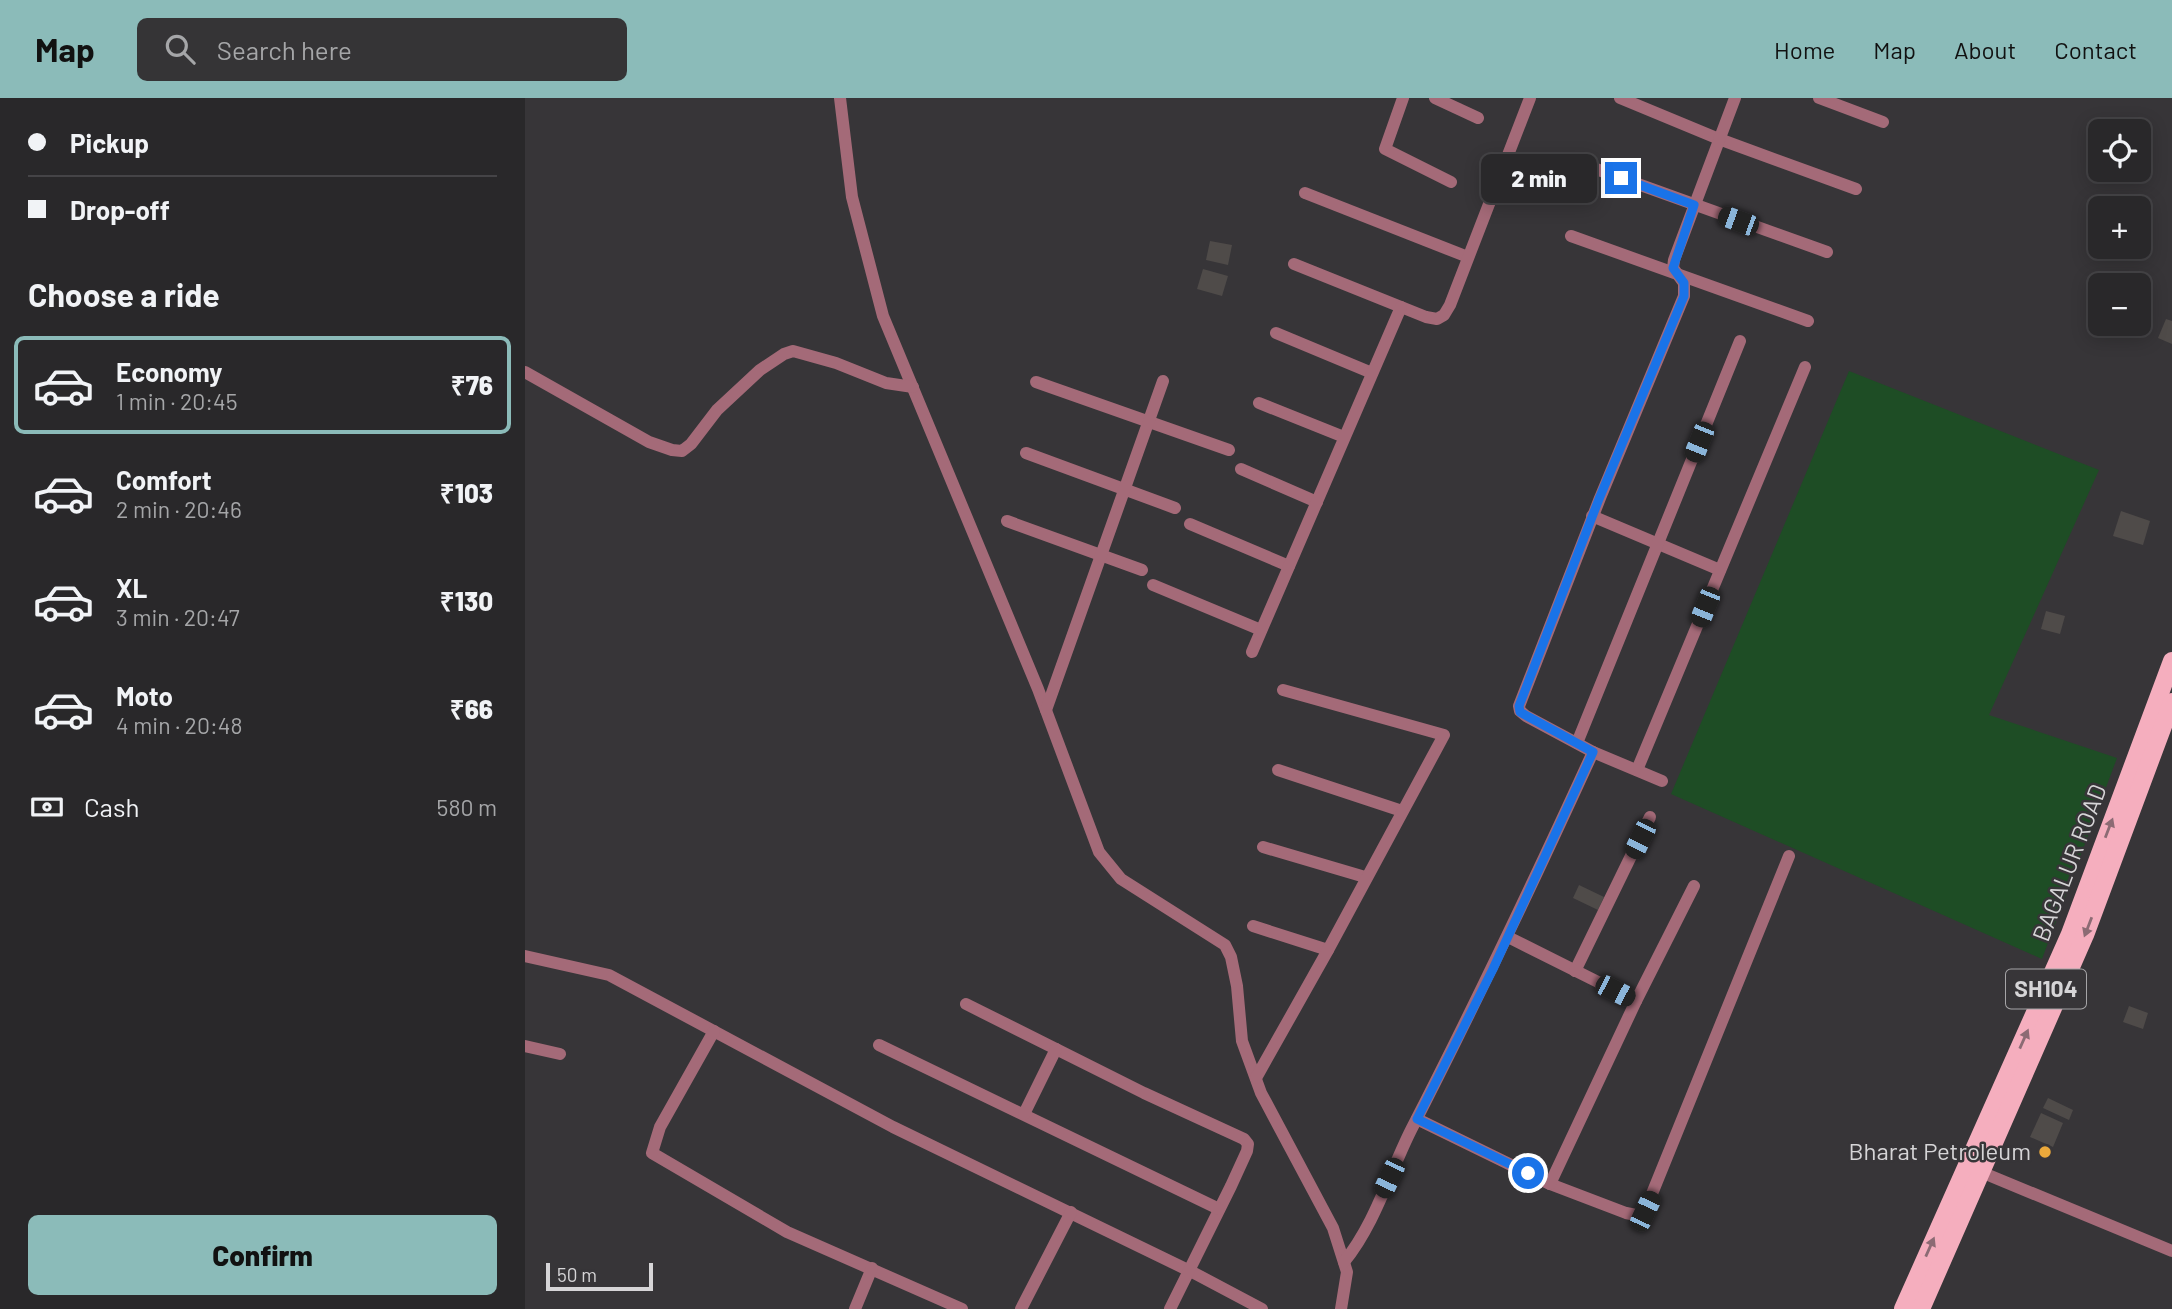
<!DOCTYPE html>
<meta charset="utf-8">
<style>
:root{--surface:#29282a;--page:#353436;--text:#f1f3f6;--muted:#a5a6a8;--line:#454447;--accent:#8bbbb9}
body{margin:0;font-family:Barlow,sans-serif;background:var(--page);color:var(--text);height:100vh;display:flex;flex-direction:column;font-size:26px;white-space:nowrap}
*{box-sizing:border-box;margin:0}
p{font-size:23px;color:var(--muted)}
.icon{flex:none;width:38px;height:38px;fill:none;stroke:currentColor;stroke-width:2;stroke-linecap:round;stroke-linejoin:round}
.map{position:relative;flex:1;overflow:hidden}
.panel{display:flex;flex-direction:column;background:var(--surface);width:525px}
.panel>*{flex:none}
.guide{display:grid;align-content:center;height:154px;padding:0 28px;background:var(--surface)}
.fabs{position:absolute;left:1563px;top:21px;display:grid;gap:14px}
.fabs a{display:grid;place-items:center;width:63px;height:63px;border-radius:10px;background:var(--surface);box-shadow:0 4px 18px #0003,0 0 0 2px var(--line);font-size:35px}
.scale{position:absolute;left:21px;bottom:18px;width:107px;box-sizing:border-box;padding-left:7px;border:4px solid #d6d5d7;border-top:0;font-size:19px;line-height:24px;white-space:nowrap;color:#d6d5d7;-webkit-text-stroke:5px #373538;paint-order:stroke}
.end{position:absolute;width:32px;height:32px;margin:-16px;border:9px solid #1a73e8;background:#fff;box-shadow:0 0 0 4px #fff}
.from{border-radius:50%}
.bubble{position:absolute;height:49px;border-radius:10px;background:var(--surface);box-shadow:0 4px 18px #0003,0 0 0 2px var(--line);font-size:23px;font-weight:800;line-height:49px;text-align:center}
.car{position:absolute;width:21px;height:42px;margin:-21px -10px;border-radius:9px;box-shadow:0 0 5px 2px #0007;background:linear-gradient(#222 24%,#8ab4d8 0 40%,#222 0 76%,#8ab4d8 0 86%,#222 0)}
.guide b{display:flex;align-items:center;gap:24px;height:66px;font-size:26px}
.guide b+b{border-top:2px solid var(--line)}
.guide i{width:18px;height:18px;background:var(--text)}
ul{padding:0;list-style:none}
li{display:flex;align-items:center;gap:21px;height:98px;margin:0 14px 10px;padding:0 14px;border:4px solid transparent;border-radius:10px}
li div{flex:1}
li b{display:block;font-size:26px}
li em{font-style:normal;font-weight:800}
li.selected{border-color:var(--accent)}
li>.icon{width:63px;height:63px;stroke-width:1.5}
h2{padding:0 28px;font-size:32px;line-height:84px}
.pay{display:flex;align-items:center;gap:18px;height:77px;padding:0 28px;font-size:26px}
.pay p{margin-inline-start:auto}
.primary-button{display:flex;gap:14px;margin-top:auto;padding:14px 28px}
.primary-button a{flex:1;height:80px;border-radius:10px;background:var(--accent);color:#111;font-size:28px;font-weight:800;line-height:80px;text-align:center}
header{display:flex;align-items:center;gap:42px;box-sizing:border-box;height:98px;padding:0 35px;background:var(--accent);color:#111}
header strong{font-size:33px}
nav{display:flex;gap:38px;margin-inline-start:auto;font-size:24px}
.search{width:490px;height:63px;background:var(--page);display:flex;align-items:center;gap:18px;box-sizing:border-box;padding:0 24px;border-radius:10px;color:var(--muted);font-size:26px}
main{display:flex;flex:1;min-height:0}
.map>svg:first-child{display:block}
.green{fill:#1e4d25}
.building{fill:#4f4b49}
.lines{fill:none;stroke-linecap:round;stroke-linejoin:round}
.street{stroke:#a46a78;stroke-width:12}
.primary{stroke:#f5aebe;stroke-width:18}
.oneway{fill:#8c6b74}
.route{stroke:#1a73e8;stroke-width:9}
.poi-dot{fill:#eca93b;stroke:#373538;stroke-width:2.5}
.labels{text-anchor:middle;stroke-width:5;stroke-linejoin:round;paint-order:stroke}
.shield{fill:#373538;stroke:#a6a5a7;stroke-width:2}
.shield-label{font-size:23px;font-weight:bold;fill:#d6d5d7}
.street-label{font-size:24px;fill:#d6d5d7;stroke:#373538}
.poi-label{font-size:24px;fill:#d6d5d7;stroke:#373538;text-anchor:end}
</style>
<header>
<strong>Map</strong>
<div class="search"><svg class="icon" aria-label="search" viewBox="0 0 24 24"><circle cx="10" cy="10" r="6"/><path d="M15 15l6 6"/></svg>Search here</div>
<nav><a>Home</a><a>Map</a><a>About</a><a>Contact</a></nav>
</header>
<main>
<section class="panel">
<div class="guide">
<b><i class="from"></i>Pickup</b>
<b><i></i>Drop-off</b>
</div>
<h2>Choose a ride</h2>
<ul>
<li class="selected"><svg class="icon" aria-label="car" viewBox="0 0 24 24"><path d="M5 17H2v-5l4-1 3-4h7l3 4 3 1v5h-3M9 17h6M6 11h13"/><circle cx="7" cy="17" r="2"/><circle cx="17" cy="17" r="2"/></svg><div><b>Economy</b><p>1 min · 20:45</p></div><em>₹76</em></li>
<li><svg class="icon" aria-label="car" viewBox="0 0 24 24"><path d="M5 17H2v-5l4-1 3-4h7l3 4 3 1v5h-3M9 17h6M6 11h13"/><circle cx="7" cy="17" r="2"/><circle cx="17" cy="17" r="2"/></svg><div><b>Comfort</b><p>2 min · 20:46</p></div><em>₹103</em></li>
<li><svg class="icon" aria-label="car" viewBox="0 0 24 24"><path d="M5 17H2v-5l4-1 3-4h7l3 4 3 1v5h-3M9 17h6M6 11h13"/><circle cx="7" cy="17" r="2"/><circle cx="17" cy="17" r="2"/></svg><div><b>XL</b><p>3 min · 20:47</p></div><em>₹130</em></li>
<li><svg class="icon" aria-label="car" viewBox="0 0 24 24"><path d="M5 17H2v-5l4-1 3-4h7l3 4 3 1v5h-3M9 17h6M6 11h13"/><circle cx="7" cy="17" r="2"/><circle cx="17" cy="17" r="2"/></svg><div><b>Moto</b><p>4 min · 20:48</p></div><em>₹66</em></li>
</ul>
<div class="pay"><svg class="icon" aria-label="cash" viewBox="0 0 24 24"><path d="M3 7h18v10H3z"/><circle cx="12" cy="12" r="2"/></svg>Cash<p>580 m</p></div>
<div class="primary-button"><a>Confirm</a></div>
</section>
<div class="map">
<svg width="1647" height="1211" viewBox="0 0 1647 1211">
<rect width="100%" height="100%" fill="#373538"/>
<polygon class="green" points="1324,273 1574,372 1464,617 1592,660 1517,861 1146,696"/>
<g class="building">
<polygon points="685,143 707,147 703,167 681,162"/>
<polygon points="678,171 703,178 697,198 672,191"/>
<polygon points="1641,221 1647,223 1647,246 1633,240"/>
<polygon points="1596,413 1625,423 1618,447 1588,438"/>
<polygon points="1521,513 1540,518 1535,536 1516,531"/>
<polygon points="1054,787 1079,799 1073,812 1048,800"/>
<polygon points="1604,908 1623,915 1618,931 1598,924"/>
<polygon points="1523,1000 1548,1012 1544,1022 1518,1010"/>
<polygon points="1516,1015 1538,1025 1528,1049 1505,1039"/>
</g>
<g class="lines">
<g class="street">
<polyline points="315,0 327,99 358,218 513,591 574,754 596,781 700,847 706,859 712,888 717,943 736,995 808,1130 822,1174 816,1211"/>
<polyline points="878,0 860,51 926,84"/>
<polyline points="910,0 953,20"/>
<polyline points="1095,0 1194,41 1331,91"/>
<polyline points="1294,0 1358,24"/>
<polyline points="1071,71 1302,154"/>
<polyline points="780,95 943,159"/>
<polyline points="1046,138 1283,223"/>
<polyline points="769,166 901,219 912,221 919,217 925,207 1005,0"/>
<polyline points="751,235 847,275"/>
<polyline points="0,274 124,344 147,352 157,353 166,346 192,312 235,272 259,256 268,253 311,265 361,285 388,289"/>
<polyline points="511,284 704,352"/>
<polyline points="734,305 819,339"/>
<polyline points="501,355 650,410"/>
<polyline points="716,371 792,404"/>
<polyline points="1067,418 1195,472"/>
<polyline points="482,423 617,472"/>
<polyline points="665,426 764,468"/>
<polyline points="628,487 736,532"/>
<polyline points="727,554 876,209"/>
<polyline points="521,612 638,283"/>
<polyline points="1052,645 1215,243"/>
<polyline points="753,672 877,713"/>
<polyline points="1112,672 1280,269"/>
<polyline points="1137,683 1068,654 1001,618 995,613 994,608 1075,400 1159,198 1159,185 1148,170 1149,162 1210,0"/>
<polyline points="738,749 840,779"/>
<polyline points="728,828 803,852"/>
<polyline points="983,839 1111,903"/>
<polyline points="0,858 84,877 368,1029 669,1175 737,1211"/>
<polyline points="1050,873 1125,719"/>
<polyline points="441,906 619,995 719,1041 723,1046 722,1053 706,1088 645,1211"/>
<polyline points="189,933 135,1029 127,1055 262,1134 437,1211"/>
<polyline points="354,947 694,1111"/>
<polyline points="0,948 35,956"/>
<polyline points="731,980 803,852 919,637 758,592"/>
<polyline points="499,1016 531,951"/>
<polyline points="892,1021 1025,1086 1101,1115 1111,1117 1120,1113 1264,758"/>
<polyline points="1456,1074 1647,1153"/>
<polyline points="1025,1086 1111,903 1169,788"/>
<path d="M819,1164c31,-38 45,-88 67,-132 64,-125 124,-251 182,-378"/>
<polyline points="330,1211 347,1170"/>
<polyline points="496,1211 546,1114"/>
</g>
<g class="primary">
<polyline points="1378,1211 1545,836 1647,563"/>
<polyline points="1396,1211 1560,837 1647,604"/>
</g>
</g>
<defs><path id="oneway-solid" d="M-6-.8H1V-3.2L6.5 0L1 3.2V.8H-6Z" transform="scale(1.75)"/></defs>
<g class="oneway">
<use href="#oneway-solid" transform="translate(1584 730) rotate(-69)"/>
<use href="#oneway-solid" transform="translate(1563 829) rotate(111)"/>
<use href="#oneway-solid" transform="translate(1499 941) rotate(-66)"/>
<use href="#oneway-solid" transform="translate(1405 1149) rotate(-66)"/>
</g>
<g class="lines">
<polyline class="route" points="1003,1075 892,1021 968,871 1068,654 1002,618 995,614 994,608 1074,401 1159,198 1159,185 1148,170 1169,107 1096,80"/>
</g>
<circle class="poi-dot" cx="1520" cy="1054" r="7"/>
<g class="labels">
<rect class="shield" x="1481" y="871.5" width="80" height="39" rx="5"/>
<g class="shield-label">
<text x="1521" y="899">SH104</text>
</g>
<g class="street-label">
<text transform="translate(1545 765) rotate(-69)" y="8">BAGALUR ROAD</text>
</g>
<g class="poi-label">
<text x="1506" y="1062">Bharat Petroleum</text>
</g>
</g>
</svg>
<div class="fabs">
<a><svg class="icon" aria-label="locate" viewBox="0 0 24 24"><circle cx="12" cy="12" r="6"/><path d="M12 2v4M12 18v4M2 12h4M18 12h4"/></svg></a>
<a>+</a>
<a>−</a>
</div>
<div class="scale">50 m</div>
<i class="end from" style="left:1003px;top:1075px"></i>
<i class="end" style="left:1096px;top:80px"></i>
<div class="bubble" style="left:956px;top:56px;width:116px">2 min</div>
<i class="car" style="left:1213px;top:123px;rotate:290deg"></i>
<i class="car" style="left:1174px;top:344px;rotate:202deg"></i>
<i class="car" style="left:1180px;top:509px;rotate:202deg"></i>
<i class="car" style="left:1115px;top:741px;rotate:206deg"></i>
<i class="car" style="left:1090px;top:893px;rotate:117deg"></i>
<i class="car" style="left:864px;top:1080px;rotate:205deg"></i>
<i class="car" style="left:1120px;top:1113px;rotate:25deg"></i>
</div>
</main>
